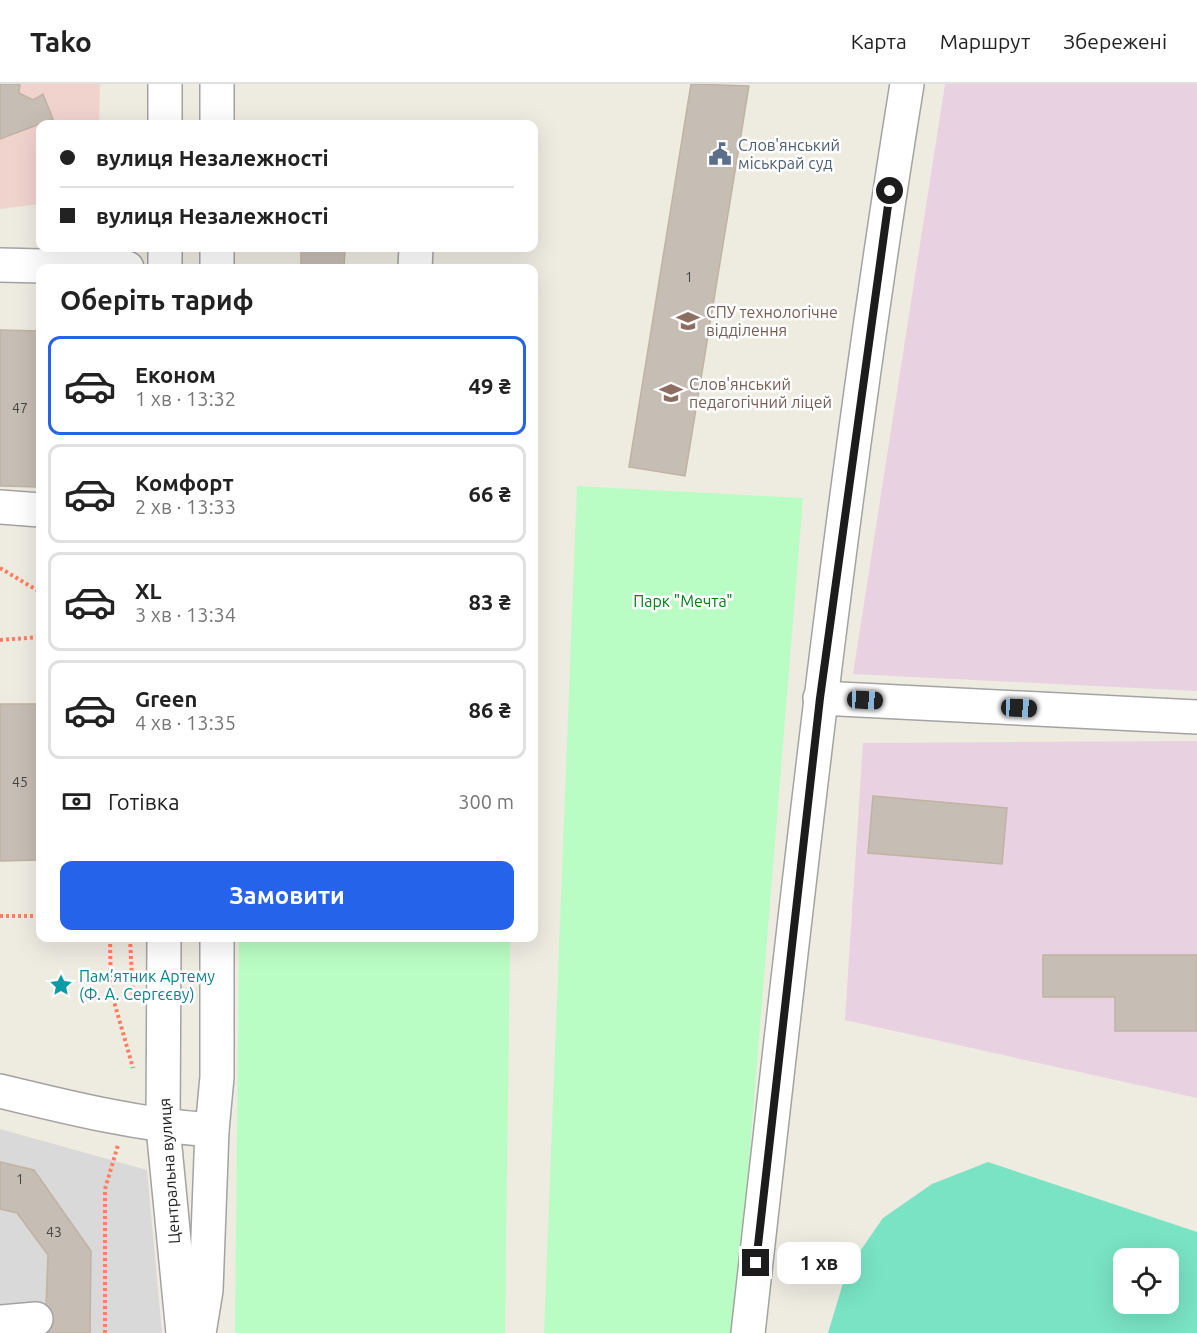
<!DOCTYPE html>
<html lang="uk">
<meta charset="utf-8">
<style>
:root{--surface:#fff;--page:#f2f2f2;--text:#222;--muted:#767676;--line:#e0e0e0;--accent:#2563eb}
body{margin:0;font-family:Ubuntu,sans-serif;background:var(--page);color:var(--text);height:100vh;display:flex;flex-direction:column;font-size:22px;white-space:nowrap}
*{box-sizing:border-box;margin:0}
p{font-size:20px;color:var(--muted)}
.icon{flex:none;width:33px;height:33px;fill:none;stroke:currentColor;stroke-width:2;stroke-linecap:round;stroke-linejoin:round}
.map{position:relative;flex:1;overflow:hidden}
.sheet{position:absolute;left:36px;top:180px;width:502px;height:678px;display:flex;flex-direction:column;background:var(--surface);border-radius:12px;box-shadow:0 6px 24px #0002}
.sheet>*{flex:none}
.hud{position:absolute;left:36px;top:36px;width:502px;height:132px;border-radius:12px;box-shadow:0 6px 24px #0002;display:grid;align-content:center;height:132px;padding:0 24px;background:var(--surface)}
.tools{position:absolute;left:1113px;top:1164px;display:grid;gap:12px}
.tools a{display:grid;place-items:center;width:66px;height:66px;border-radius:12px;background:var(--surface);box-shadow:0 6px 24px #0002;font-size:30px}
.end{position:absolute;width:27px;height:27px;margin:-14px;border:8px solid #1c1c1c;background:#fff;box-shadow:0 0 0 3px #fff}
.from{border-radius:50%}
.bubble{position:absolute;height:42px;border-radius:12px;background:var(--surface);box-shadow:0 6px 24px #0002;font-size:20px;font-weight:700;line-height:42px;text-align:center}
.car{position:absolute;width:18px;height:36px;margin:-18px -9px;border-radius:8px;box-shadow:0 0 4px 2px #0007;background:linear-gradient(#222 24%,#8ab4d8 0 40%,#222 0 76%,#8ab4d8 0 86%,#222 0)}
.hud b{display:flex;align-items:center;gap:21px;height:57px;font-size:22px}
.hud b+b{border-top:2px solid var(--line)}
.hud i{width:15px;height:15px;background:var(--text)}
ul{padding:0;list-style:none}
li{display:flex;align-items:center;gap:18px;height:99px;margin:0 12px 9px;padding:0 12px;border:3px solid var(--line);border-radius:12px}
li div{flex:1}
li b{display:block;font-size:22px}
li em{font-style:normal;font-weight:700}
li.on{border-color:var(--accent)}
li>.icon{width:54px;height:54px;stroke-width:1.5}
h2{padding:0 24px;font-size:27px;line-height:72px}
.pay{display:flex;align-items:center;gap:15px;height:66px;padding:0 24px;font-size:22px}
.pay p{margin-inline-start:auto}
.cta{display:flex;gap:12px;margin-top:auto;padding:12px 24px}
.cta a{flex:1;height:69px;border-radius:12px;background:var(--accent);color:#fff;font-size:24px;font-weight:700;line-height:69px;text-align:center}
header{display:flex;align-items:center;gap:36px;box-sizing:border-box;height:84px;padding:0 30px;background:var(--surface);border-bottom:2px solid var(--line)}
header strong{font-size:28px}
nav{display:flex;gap:33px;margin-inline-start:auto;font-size:21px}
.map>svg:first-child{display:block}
.residential{fill:#dad9d9}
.commercial{fill:#f1d3ce}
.industrial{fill:#e8d2e2}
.park{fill:#bafdc4}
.pitch{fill:#79e3c3;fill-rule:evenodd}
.building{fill:#c6bdb4;stroke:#c1b2a2;stroke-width:1.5}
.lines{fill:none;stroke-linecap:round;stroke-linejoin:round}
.minor-casing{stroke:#a3a3a3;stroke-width:36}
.path{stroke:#ff7e61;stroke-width:4;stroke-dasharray:3 3;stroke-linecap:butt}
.minor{stroke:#fff;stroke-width:33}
.route{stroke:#1c1c1c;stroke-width:8}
.labels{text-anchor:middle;stroke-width:5;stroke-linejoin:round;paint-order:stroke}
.number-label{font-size:14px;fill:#464442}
.service-label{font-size:16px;fill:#4e5e75;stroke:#fff;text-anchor:start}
.education-label{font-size:16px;fill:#785e54;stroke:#fff;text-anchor:start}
.park-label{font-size:16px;fill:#048018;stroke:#fff}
.culture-label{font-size:16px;fill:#0d838f;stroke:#fff;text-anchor:start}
.street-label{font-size:16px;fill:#1c1c1c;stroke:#fff}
</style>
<header>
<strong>Tako</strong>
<nav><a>Карта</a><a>Маршрут</a><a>Збережені</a></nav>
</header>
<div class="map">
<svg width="1197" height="1249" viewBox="0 0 1197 1249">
<rect width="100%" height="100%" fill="#eeebe1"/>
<polygon class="residential" points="0,1045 147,1086 162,1249 0,1249"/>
<polygon class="commercial" points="0,0 100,0 99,40 40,40 40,120 0,125"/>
<g class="industrial">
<polygon points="945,0 1197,0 1197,607 853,590"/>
<polygon points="1197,657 1197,1014 845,936 863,659"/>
</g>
<g class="park">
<polygon points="577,402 803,414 735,1249 544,1249"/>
<polygon points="239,854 510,854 505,1249 235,1249"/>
</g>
<path class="pitch" d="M988,1078l209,70v101h-369l19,-63 36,-52 49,-34zM1124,1174h44v46h-44z"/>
<g class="building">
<polygon points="0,0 20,0 19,9 33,16 43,10 53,35 0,55"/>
<polygon points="691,0 749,2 685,392 629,383"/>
<polygon points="301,164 345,164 344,184 301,184"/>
<polygon points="0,246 40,247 40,403 0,402"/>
<polygon points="0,620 40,620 40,776 0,777"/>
<polygon points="873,712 1007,724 1002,780 868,769"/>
<polygon points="1043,871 1197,871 1197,947 1115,947 1115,913 1043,913"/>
<polygon points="0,1078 34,1086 91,1167 90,1249 45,1249 48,1171 17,1129 0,1125"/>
</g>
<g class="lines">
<g class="minor-casing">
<g id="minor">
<polyline points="165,40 165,0"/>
<polyline points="217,40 217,0"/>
<polyline points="165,164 165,184"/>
<polyline points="217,164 217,184"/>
<polyline points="0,181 127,184"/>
<polyline points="415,184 416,164"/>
<polyline points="0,423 40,426"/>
<polyline points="820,614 1197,633"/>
<polyline points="164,854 163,1043 183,1249"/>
<path d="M0,1007c70,17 139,34 212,39"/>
<polyline points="0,1238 36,1235"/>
<polyline points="199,1249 206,1206 212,1046 217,993 217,854"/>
<path d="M748,1249c47,-417 92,-835 159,-1249"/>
</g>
</g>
<g class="path">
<polyline points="0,484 40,508"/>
<polyline points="0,556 40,553"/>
<polyline points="0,832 40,832"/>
<polyline points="110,854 111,907 133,984"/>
<polyline points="130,854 133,913"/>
<polyline points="105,1249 105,1105 118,1061"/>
</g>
<use href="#minor" class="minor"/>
</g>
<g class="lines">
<polyline class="route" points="756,1179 820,614 890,107"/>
</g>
<defs>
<g id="civic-bare" transform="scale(1.8)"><path d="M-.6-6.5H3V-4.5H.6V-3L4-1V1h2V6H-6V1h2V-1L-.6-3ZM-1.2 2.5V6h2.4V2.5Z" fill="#5c6f8a" stroke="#fff" stroke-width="2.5" paint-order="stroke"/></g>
<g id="university-bare" transform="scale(1.8)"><path d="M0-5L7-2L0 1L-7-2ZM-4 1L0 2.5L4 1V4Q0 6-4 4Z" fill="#8d6e63" stroke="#fff" stroke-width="2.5" paint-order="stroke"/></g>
<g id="school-bare" transform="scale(1.8)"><path d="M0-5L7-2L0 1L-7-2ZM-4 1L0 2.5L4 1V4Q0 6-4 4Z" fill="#8d6e63" stroke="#fff" stroke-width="2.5" paint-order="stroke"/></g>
<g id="sight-bare" transform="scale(1.8)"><path d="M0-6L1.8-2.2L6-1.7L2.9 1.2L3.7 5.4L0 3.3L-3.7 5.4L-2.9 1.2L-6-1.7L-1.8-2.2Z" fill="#0f9aa8" stroke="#fff" stroke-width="2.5" paint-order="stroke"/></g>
</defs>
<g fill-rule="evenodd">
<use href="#civic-bare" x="720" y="70"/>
<use href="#university-bare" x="688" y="237"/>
<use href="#school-bare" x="671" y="309"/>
<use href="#sight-bare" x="61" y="901"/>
</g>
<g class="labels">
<g class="number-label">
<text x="689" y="198">1</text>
<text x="20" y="329">47</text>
<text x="20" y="703">45</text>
<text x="20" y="1100">1</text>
<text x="54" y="1153">43</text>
</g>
<g class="service-label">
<text x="738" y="67">Слов'янський<tspan x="738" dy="18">міськрай суд</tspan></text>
</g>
<g class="education-label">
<text x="706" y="234">СПУ технологічне<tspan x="706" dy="18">відділення</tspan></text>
<text x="689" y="306">Слов'янський<tspan x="689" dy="18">педагогічний ліцей</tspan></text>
</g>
<g class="park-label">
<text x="683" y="523">Парк "Мечта"</text>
</g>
<g class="culture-label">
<text x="79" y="898">Пам’ятник Артему<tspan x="79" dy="18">(Ф. А. Сергєєву)</tspan></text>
</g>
<g class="street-label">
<text transform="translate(169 1087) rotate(-94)" y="6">Центральна вулиця</text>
</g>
</g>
</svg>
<div class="tools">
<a><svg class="icon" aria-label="locate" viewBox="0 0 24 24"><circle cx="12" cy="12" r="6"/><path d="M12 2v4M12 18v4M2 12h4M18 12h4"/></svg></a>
</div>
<i class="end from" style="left:890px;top:107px"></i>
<i class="end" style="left:756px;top:1179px"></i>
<div class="bubble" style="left:777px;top:1158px;width:84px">1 хв</div>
<i class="car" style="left:865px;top:616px;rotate:93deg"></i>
<i class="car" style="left:1019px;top:624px;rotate:93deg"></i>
<div class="hud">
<b><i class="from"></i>вулиця Незалежності</b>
<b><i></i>вулиця Незалежності</b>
</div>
<section class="sheet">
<h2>Оберіть тариф</h2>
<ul>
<li class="on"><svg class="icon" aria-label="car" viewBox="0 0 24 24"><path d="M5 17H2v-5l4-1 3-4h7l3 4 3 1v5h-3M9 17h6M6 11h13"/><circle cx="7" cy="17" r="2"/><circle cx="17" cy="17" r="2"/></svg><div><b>Економ</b><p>1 хв · 13:32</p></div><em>49 ₴</em></li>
<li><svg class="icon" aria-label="car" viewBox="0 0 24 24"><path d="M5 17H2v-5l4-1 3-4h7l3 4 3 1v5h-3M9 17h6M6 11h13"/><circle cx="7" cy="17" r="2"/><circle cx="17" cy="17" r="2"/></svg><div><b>Комфорт</b><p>2 хв · 13:33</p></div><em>66 ₴</em></li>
<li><svg class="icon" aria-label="car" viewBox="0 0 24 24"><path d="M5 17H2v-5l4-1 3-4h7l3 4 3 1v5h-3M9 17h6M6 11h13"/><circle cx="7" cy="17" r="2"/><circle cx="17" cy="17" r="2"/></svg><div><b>XL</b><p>3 хв · 13:34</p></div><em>83 ₴</em></li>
<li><svg class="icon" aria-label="car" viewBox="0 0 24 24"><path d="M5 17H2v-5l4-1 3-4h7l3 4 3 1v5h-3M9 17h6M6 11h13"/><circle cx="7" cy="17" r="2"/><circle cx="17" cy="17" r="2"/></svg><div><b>Green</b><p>4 хв · 13:35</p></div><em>86 ₴</em></li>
</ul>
<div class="pay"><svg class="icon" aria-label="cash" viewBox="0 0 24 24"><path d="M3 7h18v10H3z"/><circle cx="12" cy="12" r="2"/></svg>Готівка<p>300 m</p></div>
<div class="cta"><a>Замовити</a></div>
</section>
</div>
